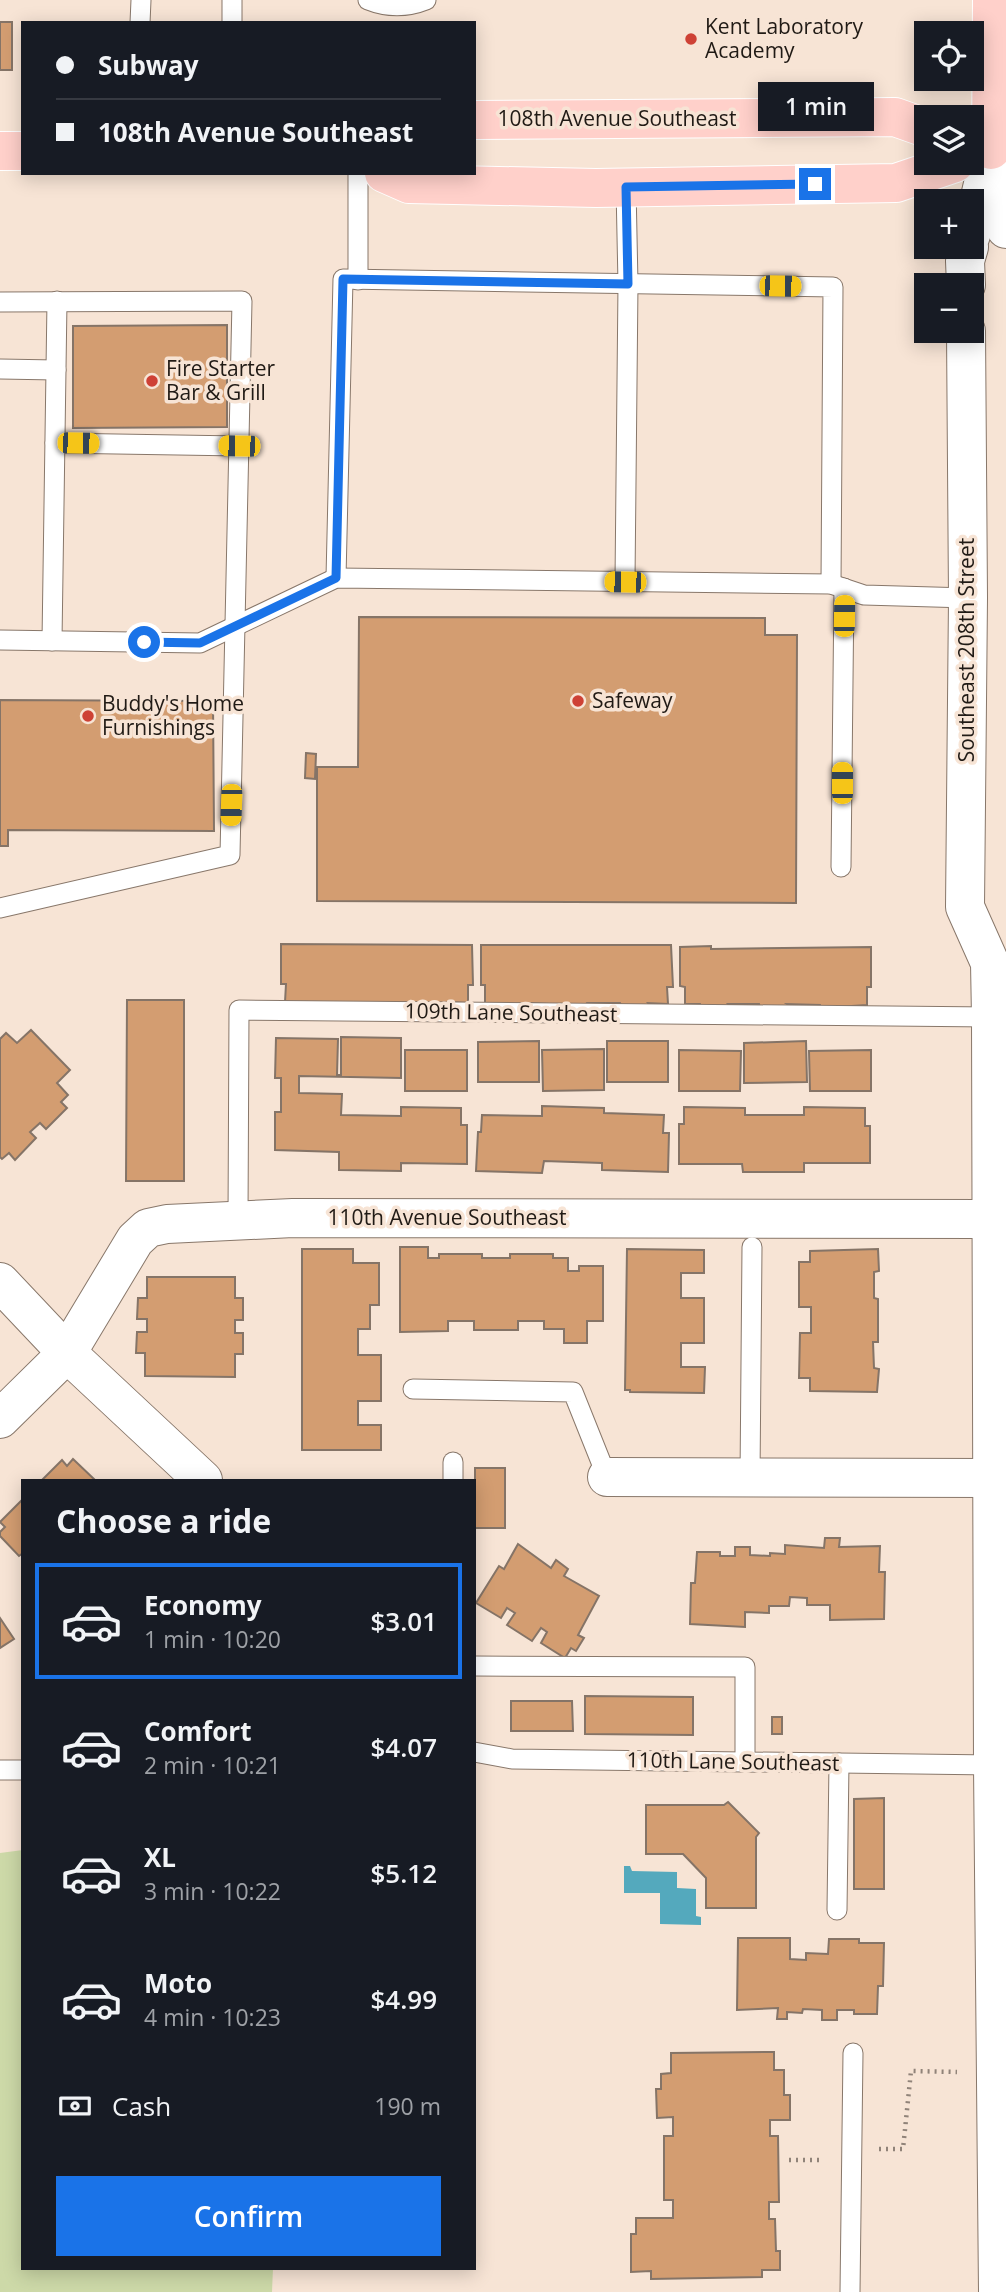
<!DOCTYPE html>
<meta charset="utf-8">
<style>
:root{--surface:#171b24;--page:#20242c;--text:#f1f3f6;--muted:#9ea1a6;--line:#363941;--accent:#1a73e8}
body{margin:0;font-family:"Open Sans",sans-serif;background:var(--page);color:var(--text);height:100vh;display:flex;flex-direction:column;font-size:26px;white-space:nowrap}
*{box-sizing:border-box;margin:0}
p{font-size:23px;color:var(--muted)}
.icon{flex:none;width:38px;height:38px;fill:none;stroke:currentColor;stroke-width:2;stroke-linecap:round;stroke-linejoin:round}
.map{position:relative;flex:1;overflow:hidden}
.details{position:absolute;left:21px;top:1479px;width:455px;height:791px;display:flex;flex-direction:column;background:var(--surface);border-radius:0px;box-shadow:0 4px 18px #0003}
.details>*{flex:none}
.guide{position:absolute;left:21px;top:21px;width:455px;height:154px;border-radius:0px;box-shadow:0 4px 18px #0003;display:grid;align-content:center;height:154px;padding:0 35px;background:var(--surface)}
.buttons{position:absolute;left:914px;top:21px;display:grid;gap:14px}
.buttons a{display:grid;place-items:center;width:70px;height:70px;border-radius:0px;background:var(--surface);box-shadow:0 4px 18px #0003;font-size:35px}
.end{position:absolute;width:32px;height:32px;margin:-16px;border:9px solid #1a73e8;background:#fff;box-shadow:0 0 0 4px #fff}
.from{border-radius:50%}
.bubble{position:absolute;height:49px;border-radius:0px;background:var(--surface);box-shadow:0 4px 18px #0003;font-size:23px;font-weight:600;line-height:49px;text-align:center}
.car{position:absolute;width:21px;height:42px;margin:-21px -10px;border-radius:9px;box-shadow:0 0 5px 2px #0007;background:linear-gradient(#f5c518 24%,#345 0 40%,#f5c518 0 76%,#345 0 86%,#f5c518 0)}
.guide b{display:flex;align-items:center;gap:24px;height:66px;font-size:26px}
.guide b+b{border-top:2px solid var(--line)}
.guide i{width:18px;height:18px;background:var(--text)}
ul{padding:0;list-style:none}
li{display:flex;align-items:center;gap:21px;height:116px;margin:0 14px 10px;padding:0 21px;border:4px solid transparent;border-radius:0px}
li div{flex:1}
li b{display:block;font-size:26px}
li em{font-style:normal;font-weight:600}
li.selected{border-color:var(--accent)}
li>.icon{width:63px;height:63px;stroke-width:1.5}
h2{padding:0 35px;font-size:32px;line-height:84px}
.pay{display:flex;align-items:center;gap:18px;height:77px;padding:0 35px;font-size:26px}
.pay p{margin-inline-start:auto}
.primary-button{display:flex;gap:14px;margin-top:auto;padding:14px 35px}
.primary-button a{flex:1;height:80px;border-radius:0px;background:var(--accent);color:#fff;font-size:28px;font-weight:600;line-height:80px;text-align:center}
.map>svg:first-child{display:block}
.green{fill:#cdd9a8}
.water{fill:#54a9bd}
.building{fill:#d39d71;stroke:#857467;stroke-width:2}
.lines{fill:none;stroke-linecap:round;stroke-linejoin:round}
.lane-casing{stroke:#88776a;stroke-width:21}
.street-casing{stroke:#88776a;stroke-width:40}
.secondary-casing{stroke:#88776a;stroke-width:40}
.primary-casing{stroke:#fff;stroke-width:40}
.path{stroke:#908379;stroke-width:4.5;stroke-dasharray:2 5;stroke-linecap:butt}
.lane{stroke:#fff;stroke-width:19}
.street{stroke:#fff;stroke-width:38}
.secondary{stroke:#fff;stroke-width:38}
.primary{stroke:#ffd0ca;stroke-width:38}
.route{stroke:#1a73e8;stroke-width:9}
.poi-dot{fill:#ce4135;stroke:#f7e4d5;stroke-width:2.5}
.labels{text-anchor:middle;stroke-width:7;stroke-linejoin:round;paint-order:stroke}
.poi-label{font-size:21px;fill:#201a15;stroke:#f7e4d5;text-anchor:start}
.street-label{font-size:21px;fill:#201a15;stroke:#f7e4d5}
</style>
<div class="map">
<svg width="1006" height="2292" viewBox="0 0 1006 2292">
<rect width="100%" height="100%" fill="#f7e4d5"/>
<polygon class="green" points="23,1850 23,2268 273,2268 272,2292 0,2292 0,1853"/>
<polygon class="water" points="624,1866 630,1866 632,1871 677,1872 677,1888 696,1889 696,1916 701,1917 701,1925 660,1924 660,1893 624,1893"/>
<g class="building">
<rect x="0" y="22" width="12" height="48"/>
<polygon points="227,325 227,427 73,428 73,326"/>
<polygon points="359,617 765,618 765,635 797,635 796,903 317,901 317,767 358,767"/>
<polygon points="0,700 213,701 214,831 8,830 8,846 0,846"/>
<polygon points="306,753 316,754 315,779 305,778"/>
<polygon points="281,944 472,945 473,985 468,985 468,1003 450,1002 451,1006 285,1002 286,984 281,984"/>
<polygon points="481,945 671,945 673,987 667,987 668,1004 648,1003 650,1006 622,1007 620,1003 588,1003 591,1006 530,1003 531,1007 485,1003 485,985 481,985"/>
<polygon points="711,946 711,949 871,947 871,987 867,987 867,1005 821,1008 820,1005 787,1004 791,1007 760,1008 759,1004 728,1004 731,1008 701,1008 700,1004 685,1004 685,987 680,986 680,947"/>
<polygon points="127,1000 184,1000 184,1181 126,1181"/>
<polygon points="31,1030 70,1070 57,1083 68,1095 61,1102 67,1108 46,1129 40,1123 30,1132 36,1138 15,1160 9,1153 2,1159 0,1157 0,1039 6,1033 17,1043"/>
<polygon points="341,1037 401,1038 401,1078 299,1076 299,1093 342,1094 341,1115 401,1116 401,1107 461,1108 461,1125 467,1125 467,1164 401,1163 401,1171 339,1170 339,1152 275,1150 275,1112 281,1112 281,1078 275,1078 276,1038 338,1039 337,1075 341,1075"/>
<polygon points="539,1041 539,1082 478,1082 478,1042"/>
<rect x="607" y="1041" width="61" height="41"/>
<polygon points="806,1041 807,1082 744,1083 744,1043"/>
<polygon points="604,1049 604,1090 543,1091 542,1050"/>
<rect x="405" y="1050" width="62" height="41"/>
<polygon points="679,1050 741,1051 740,1091 679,1091"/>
<polygon points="871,1050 871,1091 810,1091 809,1051"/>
<polygon points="542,1106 604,1108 604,1113 664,1115 663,1133 669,1133 668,1172 602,1170 602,1163 544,1161 542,1173 476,1171 478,1132 481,1132 482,1115 542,1116"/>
<polygon points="684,1107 745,1108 745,1115 804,1115 804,1107 865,1108 865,1126 870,1126 870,1163 804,1163 804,1172 743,1172 742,1164 679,1164 679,1124 684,1124"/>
<polygon points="400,1247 428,1247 428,1258 439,1258 439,1254 482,1254 482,1258 510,1258 510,1254 553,1254 553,1258 568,1258 568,1271 579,1271 579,1266 603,1266 603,1321 587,1321 587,1343 564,1343 564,1329 544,1329 544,1321 518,1321 518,1330 474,1330 474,1321 448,1321 448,1331 400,1332"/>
<polygon points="302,1249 353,1249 353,1263 379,1263 379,1305 370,1305 370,1329 358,1329 358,1355 381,1355 381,1401 358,1401 358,1425 381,1425 381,1450 302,1450"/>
<polygon points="627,1249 704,1250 704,1273 681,1273 681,1298 704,1298 704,1343 681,1343 681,1367 705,1367 704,1393 630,1392 630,1390 625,1390"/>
<polygon points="878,1249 879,1271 874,1272 874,1298 878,1299 878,1342 873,1342 874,1368 879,1369 877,1392 810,1391 810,1378 799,1378 800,1333 811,1333 811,1307 799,1307 799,1262 810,1262 810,1251"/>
<polygon points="147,1277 235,1277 235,1298 243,1298 243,1320 235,1320 235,1333 243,1333 243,1354 235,1354 235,1377 145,1376 145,1353 136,1353 137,1332 147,1332 147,1319 137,1319 138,1298 147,1298"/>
<polygon points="73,1459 95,1480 42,1480 62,1460 67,1466"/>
<rect x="475" y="1468" width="30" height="60"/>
<polygon points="23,1499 23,1553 19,1556 0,1536 0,1532 5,1527 0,1522"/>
<polygon points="825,1538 840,1538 839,1547 880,1546 879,1572 885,1572 884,1619 830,1620 830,1605 807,1605 807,1598 790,1597 789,1606 769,1606 769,1613 745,1612 745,1627 690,1624 691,1583 695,1583 697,1552 720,1552 720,1556 735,1556 735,1547 750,1547 750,1555 770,1556 770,1553 785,1554 785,1545 824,1548"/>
<polygon points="518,1544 551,1568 556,1560 568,1569 564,1576 599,1596 578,1635 584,1638 576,1651 571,1648 565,1658 541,1643 547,1632 541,1628 532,1641 507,1625 515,1613 507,1608 501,1618 476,1603 499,1566 504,1569"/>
<polygon points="0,1618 14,1639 0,1648"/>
<polygon points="585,1696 693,1697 693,1735 585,1734"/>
<polygon points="511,1701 572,1701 573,1731 511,1731"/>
<rect x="772" y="1717" width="10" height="17"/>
<polygon points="884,1798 884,1889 854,1889 854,1799"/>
<polygon points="728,1802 759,1833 756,1837 756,1908 706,1908 706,1878 683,1854 646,1854 646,1805 724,1805"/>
<polygon points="738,1938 790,1938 790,1959 806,1960 806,1953 828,1954 829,1939 859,1939 859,1943 884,1943 883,1986 878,1986 877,2014 854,2014 854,2010 837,2010 837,2020 822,2020 822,2010 803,2009 802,2013 787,2012 787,2019 777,2019 778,2008 737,2010"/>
<polygon points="774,2052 774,2070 784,2070 784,2095 790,2095 790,2120 770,2120 770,2136 778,2136 779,2202 769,2202 769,2219 775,2219 776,2251 780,2251 780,2270 762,2270 762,2277 651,2279 651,2271 631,2272 631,2234 636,2234 636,2218 673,2218 673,2200 664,2200 664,2136 673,2136 673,2117 657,2118 656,2089 661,2089 661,2074 671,2073 671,2053"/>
</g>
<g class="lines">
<g class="lane-casing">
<g id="lane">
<path d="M368,0c20,8 38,8 58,0"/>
<polyline points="140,23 141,0"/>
<polyline points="232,23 232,0"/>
<polyline points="358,280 358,173"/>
<polyline points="0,302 242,301 230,855 0,908"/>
<polyline points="0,369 56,370"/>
<polyline points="55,443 239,446"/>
<polyline points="336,578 343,279 833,287 831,584"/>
<polyline points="625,581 628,284 626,187"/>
<polyline points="0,640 200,643 336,578 831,584 864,595 968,598"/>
<polyline points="52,641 57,301"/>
<polyline points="841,867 844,588"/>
<polyline points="238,1219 239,1010 991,1017"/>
<polyline points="413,1389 573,1392 607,1477"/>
<polyline points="750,1478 752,1247"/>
<polyline points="453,1480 453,1462"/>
<polyline points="474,1666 745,1667 745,1762"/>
<polyline points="474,1752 512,1759 993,1765"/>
<polyline points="0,1770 23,1770"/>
<polyline points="837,1910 839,1763"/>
<polyline points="850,2292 853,2053"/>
</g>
</g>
<g class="street-casing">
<g id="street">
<polyline points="0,1282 67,1353 203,1480"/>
<polyline points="0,1419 67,1353 135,1240 148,1228 167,1224 293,1218 991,1219"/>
<polyline points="607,1477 992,1478"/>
</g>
</g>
<g class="secondary-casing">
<g id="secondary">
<polyline points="994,165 1006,229"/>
<polyline points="971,235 991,150"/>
<polyline points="966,285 965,261 969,247"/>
<polyline points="966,331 968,598 965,907 990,963 991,1017 993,1765 998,2292"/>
</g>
</g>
<g class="primary-casing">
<g id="primary">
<polyline points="474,120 895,117 926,128"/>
<polyline points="991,150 992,0"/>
<polyline points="0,151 23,151"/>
<polyline points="384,173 409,184 596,188 896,183 955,163"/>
</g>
</g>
<g class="path">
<polyline points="879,2149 903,2149 911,2071 957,2072"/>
<polyline points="789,2160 823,2160"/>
</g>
<use href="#lane" class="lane"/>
<use href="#street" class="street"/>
<use href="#secondary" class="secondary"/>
<use href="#primary" class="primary"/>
</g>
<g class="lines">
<polyline class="route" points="144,642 200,643 336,578 343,279 628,284 626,187 815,184"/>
</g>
<g class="poi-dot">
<circle cx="691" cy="39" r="7"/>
<circle cx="152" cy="381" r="7"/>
<circle cx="578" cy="701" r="7"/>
<circle cx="88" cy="716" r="7"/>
</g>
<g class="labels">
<g class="poi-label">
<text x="705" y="34">Kent Laboratory<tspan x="705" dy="24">Academy</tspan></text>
<text x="166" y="376">Fire Starter<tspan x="166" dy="24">Bar &amp; Grill</tspan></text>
<text x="592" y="708">Safeway</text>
<text x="102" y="711">Buddy's Home<tspan x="102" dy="24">Furnishings</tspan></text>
</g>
<g class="street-label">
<text x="617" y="126">108th Avenue Southeast</text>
<text transform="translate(967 650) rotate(-90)" y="7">Southeast 208th Street</text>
<text transform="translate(511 1013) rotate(1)" y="7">109th Lane Southeast</text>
<text x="447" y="1225">110th Avenue Southeast</text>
<text transform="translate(733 1762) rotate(1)" y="7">110th Lane Southeast</text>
</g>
</g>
</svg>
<div class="buttons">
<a><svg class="icon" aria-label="locate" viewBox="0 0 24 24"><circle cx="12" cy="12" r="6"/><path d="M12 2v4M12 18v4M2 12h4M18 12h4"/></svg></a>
<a><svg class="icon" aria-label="layers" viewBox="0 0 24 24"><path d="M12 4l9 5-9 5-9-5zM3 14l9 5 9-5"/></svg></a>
<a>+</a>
<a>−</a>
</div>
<i class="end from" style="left:144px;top:642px"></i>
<i class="end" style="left:815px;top:184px"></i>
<div class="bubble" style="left:758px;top:82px;width:116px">1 min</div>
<i class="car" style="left:780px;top:286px;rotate:91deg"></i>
<i class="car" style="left:78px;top:443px;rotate:91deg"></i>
<i class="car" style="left:239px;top:446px;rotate:271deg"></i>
<i class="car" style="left:625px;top:582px;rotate:271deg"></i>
<i class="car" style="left:844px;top:616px;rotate:1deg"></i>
<i class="car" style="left:842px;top:783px;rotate:0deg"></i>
<i class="car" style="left:231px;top:805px;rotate:182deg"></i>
<div class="guide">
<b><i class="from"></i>Subway</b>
<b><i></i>108th Avenue Southeast</b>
</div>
<section class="details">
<h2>Choose a ride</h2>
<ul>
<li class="selected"><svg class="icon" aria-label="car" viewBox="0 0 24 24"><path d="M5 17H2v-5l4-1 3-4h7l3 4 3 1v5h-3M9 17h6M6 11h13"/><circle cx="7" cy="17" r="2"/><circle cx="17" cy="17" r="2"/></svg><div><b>Economy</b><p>1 min · 10:20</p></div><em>$3.01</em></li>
<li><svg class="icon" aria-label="car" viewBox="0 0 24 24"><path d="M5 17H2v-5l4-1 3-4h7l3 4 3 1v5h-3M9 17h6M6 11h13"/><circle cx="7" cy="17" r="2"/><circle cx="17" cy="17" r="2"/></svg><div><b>Comfort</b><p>2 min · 10:21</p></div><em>$4.07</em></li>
<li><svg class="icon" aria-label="car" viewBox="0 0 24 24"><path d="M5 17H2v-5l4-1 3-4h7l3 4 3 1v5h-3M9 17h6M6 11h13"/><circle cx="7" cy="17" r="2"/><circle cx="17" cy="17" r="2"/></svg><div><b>XL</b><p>3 min · 10:22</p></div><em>$5.12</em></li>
<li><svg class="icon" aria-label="car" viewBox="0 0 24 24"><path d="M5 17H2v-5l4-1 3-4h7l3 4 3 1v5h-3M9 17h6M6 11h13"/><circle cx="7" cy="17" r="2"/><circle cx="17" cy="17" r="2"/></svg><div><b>Moto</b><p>4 min · 10:23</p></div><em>$4.99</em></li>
</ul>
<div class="pay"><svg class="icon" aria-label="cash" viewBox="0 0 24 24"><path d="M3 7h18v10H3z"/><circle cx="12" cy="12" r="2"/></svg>Cash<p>190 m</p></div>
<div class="primary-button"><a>Confirm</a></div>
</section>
</div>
